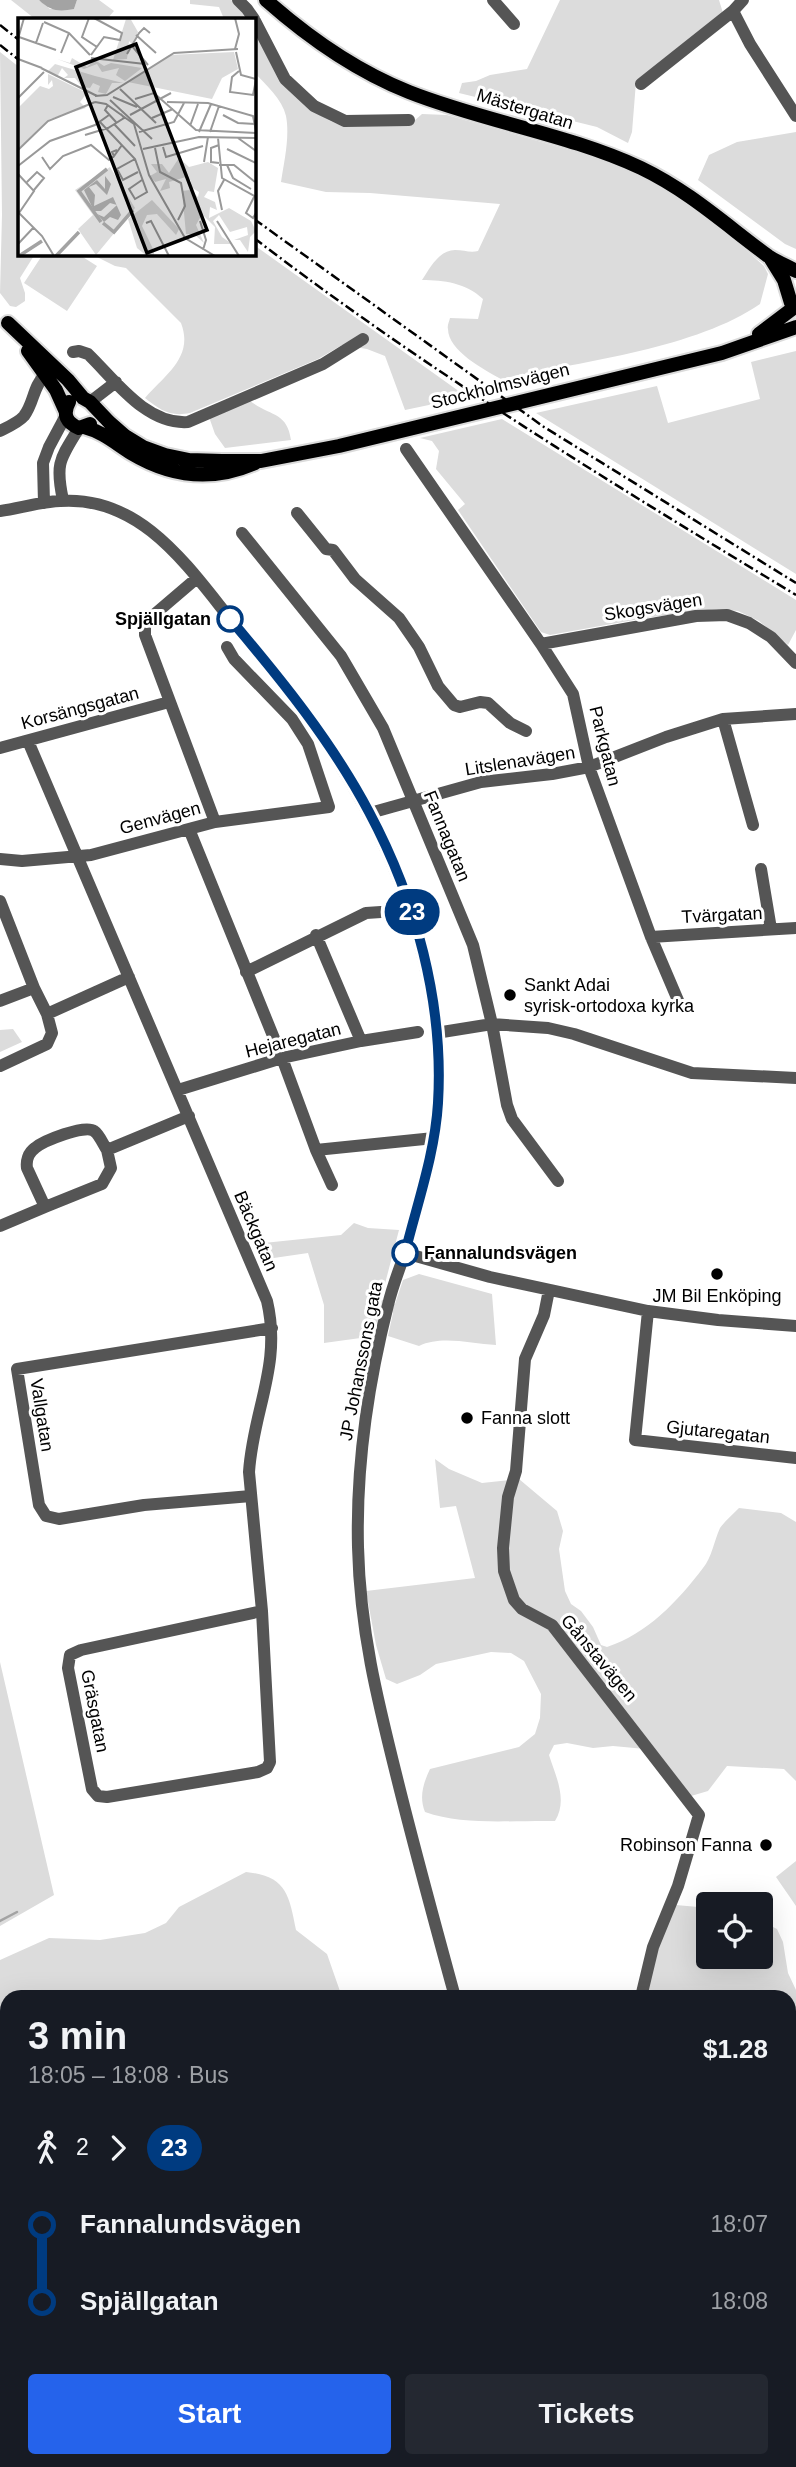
<!DOCTYPE html>
<html lang="en">
<head>
<meta charset="utf-8">
<style>
	body { margin:0; font-family:Helvetica,sans-serif; background:#242831; color:#f1f3f6; height:100vh; display:flex; flex-direction:column; font-size:26px; white-space:nowrap }
	* { box-sizing:border-box; margin:0 }
	p { font-size:23px; color:#9ea1a6 }
	.icon { flex:none; width:38px; height:38px; fill:none; stroke:currentColor; stroke-width:2; stroke-linecap:round; stroke-linejoin:round }
	.map { position:relative; flex:1; overflow:hidden }
	.side { position:absolute; left:0px; top:1990px; width:796px; height:478px; display:flex; flex-direction:column; background:#171b24; border-radius:21px 21px 0 0; box-shadow:0 7px 28px #0002 }
	.side>* { flex:none }
	.badge { padding:0 14px; border-radius:23px; font-size:24px; line-height:46px }
	.fabs { position:absolute; left:696px; top:1892px; display:grid; gap:14px }
	.fabs a { display:grid; place-items:center; width:77px; height:77px; border-radius:7px; background:#171b24; box-shadow:0 7px 28px #0002; font-size:35px }
	.map>.badge { position:absolute; translate:-50% -50%; box-shadow:0 0 0 4px #fff }
	.legs { display:flex; align-items:center; gap:10px; height:77px; padding:0 28px; font-size:23px }
	.legs p { margin-inline-start:auto }
	.head { display:flex; align-items:center; justify-content:space-between; height:119px; padding:0 28px }
	h1 { font-size:38px; font-weight:800; line-height:52px }
	.primary-button { display:flex; gap:14px; margin-top:auto; padding:14px 28px }
	.primary-button a { flex:1; height:80px; border-radius:7px; background:#2563eb; color:#fff; font-size:28px; font-weight:800; line-height:80px; text-align:center }
	.primary-button a+a { background:#242831; color:#f1f3f6 }
	ul { padding:0 28px; list-style:none }
	li { display:flex; align-items:center; gap:24px; height:77px; font-size:26px }
	li i { display:grid; place-items:center; width:10px; height:100%; margin:0 9px; background:currentColor }
	li i::after { content:''; width:18px; height:18px; margin:-9px; border:5px solid; border-radius:50%; background:#171b24 }
	li p { margin-inline-start:auto }
	li:first-child i { background:linear-gradient(#0000 50%,currentColor 0) }
	li:last-child i { background:linear-gradient(currentColor 50%,#0000 0) }
	.map>svg:first-child { display:block }
</style>
</head>
<body>
<div class="map">
<svg width="796" height="2467" viewBox="0 0 796 2467">
	<rect width="100%" height="100%" fill="#fff"/>
	<path fill="#dcdcdc" d="M11,0H39L50,9H74L77,0H99L114,11L107,19H35Z
		M190,0H231L238,5L248,19H224L219,7L190,4Z
		M560,0H719L723,13L636,82L632,132L628,143L597,127L459,93L462,83L476,81L490,75L527,69Z
		M254,30C273,57 307,117 339,124C357,128 394,122 414,121L422,114L447,115L601,159L637,174L709,217L764,266L768,274L760,304C695,349 579,362 501,379C485,370 448,351 448,329C447,326 449,322 450,318L478,319L483,299C466,283 444,280 422,280C430,268 439,250 455,250C464,250 470,253 478,251L500,204L370,193L326,192L281,182C284,162 290,137 286,116C282,99 266,85 254,72Z
		M0,52L19,67V254H35L20,278L25,293V301L16,307L10,306L0,293L2,215Z
		M796,132V249L785,244L698,180L709,155L737,142Z
		M254,245L467,397L405,410L385,356L367,349L342,345L318,359L190,413C170,417 160,410 145,398C166,374 194,357 181,323L126,268L115,266L91,254H254Z
		M43,254H78L97,266L67,311L24,283Z
		M796,351V574L536,413L657,386L668,423L760,399L751,362Z
		M249,400C270,417 287,411 291,440L225,448L215,434L209,417Z
		M502,419L796,600V630L788,645L759,621L738,611L716,609L645,618L550,635L541,632L458,510L465,504L436,469L439,451L432,441L420,438Z
		M13,1029L22,1042L0,1052V1030Z
		M354,1223L368,1228L399,1230L381,1299L385,1301L375,1336L324,1343V1305L308,1253L260,1260L254,1244L341,1235Z
		M419,1274L492,1294L496,1345C471,1344 442,1335 419,1346L388,1336L393,1313L390,1302L395,1304L403,1280Z
		M435,1459L449,1469L482,1483L519,1479L557,1511L563,1531L559,1549L565,1591L571,1604L581,1611L593,1627L601,1645L607,1647C647,1634 678,1601 703,1568C712,1557 714,1541 720,1528C725,1521 733,1514 739,1508L781,1513L796,1522V1781L784,1769L727,1766L708,1791L691,1796L656,1750L613,1746L593,1748L567,1743L554,1745L549,1755C556,1777 568,1800 555,1821C514,1820 464,1826 425,1812C419,1797 423,1784 430,1769L519,1747L535,1734L540,1718L541,1694L524,1661L511,1653L491,1652L436,1664L420,1675L397,1684L386,1679L376,1645L366,1591L475,1578L456,1506L440,1508Z
		M0,1662L54,1895L0,1926Z
		M796,1861V1906L776,1877Z
		M246,1872C286,1876 289,1894 296,1930L327,1954L342,1997H7V2460L87,2461V2467H0V1960L49,1938L100,1940L145,1933L166,1923L179,1907Z
		M676,1905L709,1908V1956H761V1921L777,1929L783,1942L788,1973L796,1990V2258L789,2261V1997H645L657,1949Z
		M553,2461H677L675,2467H624L620,2461L597,2467H557Z"/>
	<path fill="#a3a3a3" d="M39,0H77L74,9C59,12 50,11 39,0Z"/>
	<g fill="none" stroke-linecap="round" stroke-linejoin="round">
		<path stroke="#a3a3a3" stroke-width="2.5" d="M0,1921L17,1912"/>
		<defs>
			<path id="major" d="M266,0C309,38 356,71 409,92C485,122 568,134 641,168C689,191 726,225 768,256C777,262 787,266 796,271
				M771,259L784,280L791,303
				M8,323L68,380L83,398L90,402L109,422L125,436L143,447L165,455L189,460L222,461H261L339,446L722,353L796,327
				M759,334L792,309
				M28,351L56,390L65,410
				M69,402C62,415 67,423 79,428L90,424
				M84,427C103,432 115,443 131,453C171,477 212,482 255,463"/>
		</defs>
		<use href="#major" stroke="#dbdbdb" stroke-width="18"/>
		<path stroke="#555" stroke-width="12" d="M238,0L247,9L254,19
			M493,0L514,24
			M733,11L750,44L796,116
			M254,19L285,79L314,106L345,121L409,120
			M641,84L733,11L743,0
			M73,352L79,351L88,354C115,380 146,425 188,422L323,364L363,339
			M90,402L116,382
			M0,431C8,427 19,422 24,416C34,403 33,386 45,375
			M406,449L541,644L573,694L589,767L651,937L680,1005
			M63,500C55,463 60,459 79,428
			M44,503L43,463L49,447L65,417
			M0,511C20,508 40,502 60,501C143,495 190,570 236,626C336,746 413,858 434,1016C439,1056 441,1098 434,1138C430,1157 424,1177 419,1197C414,1216 410,1237 404,1256C398,1272 392,1288 388,1305C368,1384 356,1465 358,1547C360,1630 377,1698 397,1778C415,1851 435,1924 455,1997
			M297,513L326,549L333,550L355,579L399,618L419,647L438,686L454,705L460,707L480,702L488,703L510,723L526,731
			M242,533L341,656L383,728L473,945L492,1024L507,1105L512,1119L558,1181
			M197,578L149,619L145,626V635L215,822
			M541,644L696,616L727,615L749,623L771,637L796,663
			M723,719L753,825
			M28,741L267,1301C282,1365 253,1410 249,1472L262,1611L270,1762L267,1768L258,1772L107,1797L98,1796L92,1789L68,1668L70,1655L81,1650L262,1611
			M0,748L169,702
			M370,813L481,782L552,774L589,767L666,737L723,719L796,714
			M189,829L282,1058L316,1150L332,1185
			M0,859L22,861L91,855L215,822L329,807L308,744L292,719L234,659L227,647
			M761,869L771,929
			M0,901L34,988L47,1014
			M316,935L361,1041
			M651,937L796,928
			M246,972L366,913L381,912
			M0,1001L34,988
			M436,1033L492,1024L548,1028L574,1034L692,1073L796,1078
			M0,1066L47,1044L52,1033L47,1014L129,977
			M178,1090L282,1058L361,1041L418,1032
			M107,1150C103,1144 99,1134 94,1131C85,1124 43,1141 35,1148C28,1153 26,1161 27,1168L45,1207L102,1184L111,1168L107,1150L189,1116
			M316,1150L434,1138
			M0,1226L45,1207
			M405,1253L490,1277L648,1311L718,1320L796,1326
			M549,1290L544,1315L525,1359L516,1471L508,1497L503,1548L504,1571L514,1600L522,1609L552,1625L699,1815L678,1886L653,1947L641,1997
			M648,1311L635,1440L796,1458
			M251,1496L144,1505L59,1519L46,1516L39,1505L17,1369L272,1328
			M216,2460V2467
			M504,2460L505,2467
			M547,2460L550,2467
			M759,2467L760,2460"/>
		<use href="#major" stroke="#000" stroke-width="14"/>
		<path stroke="#000" stroke-width="2.5" stroke-dasharray="10 3.5 2 3.5" stroke-linecap="butt" d="M0,25L19,40
			M0,45L19,60
			M254,219L544,427L796,583
			M254,238C426,370 611,483 796,595"/>
	</g>
	<g fill="none" stroke-linecap="round" stroke-linejoin="round">
		<defs>
			<path id="line-1" d="M230,619C281,679 332,742 369,812C416,900 444,1003 438,1103C435,1154 417,1204 405,1253"/>
		</defs>
		<use href="#line-1" stroke="#fff" stroke-width="16"/>
		<use href="#line-1" stroke="#003b80" stroke-width="10"/>
	</g>
	<g fill="#fff" stroke="#003b80" stroke-width="3.5">
		<circle cx="230" cy="619" r="12"/>
		<circle cx="405" cy="1253" r="12"/>
	</g>
	<g fill="#000" stroke="#fff" stroke-width="2.5">
		<circle cx="510" cy="995" r="7"/>
		<circle cx="717" cy="1274" r="7"/>
		<circle cx="467" cy="1418" r="7"/>
		<circle cx="766" cy="1845" r="7"/>
	</g>
	<g text-anchor="middle" dominant-baseline="central" stroke-width="6" stroke-linejoin="round" paint-order="stroke">
		<g font-size="18" fill="#000" stroke="#fff">
			<text transform="translate(525 109) rotate(17)">Mästergatan</text>
			<text transform="translate(500 386) rotate(-14)">Stockholmsvägen</text>
			<text transform="translate(653 607) rotate(-9)">Skogsvägen</text>
			<text transform="translate(80 708) rotate(-15)">Korsängsgatan</text>
			<text transform="translate(605 746) rotate(76)">Parkgatan</text>
			<text transform="translate(520 761) rotate(-9)">Litslenavägen</text>
			<text transform="translate(160 818) rotate(-15)">Genvägen</text>
			<text transform="translate(447 836) rotate(68)">Fannagatan</text>
			<text transform="translate(722 915) rotate(-3)">Tvärgatan</text>
			<text transform="translate(293 1040) rotate(-14)">Hejaregatan</text>
			<text transform="translate(256 1231) rotate(67)">Bäckgatan</text>
			<text transform="translate(361 1361) rotate(-79)">JP Johanssons gata</text>
			<text transform="translate(42 1415) rotate(81)">Vallgatan</text>
			<text transform="translate(718 1432) rotate(6)">Gjutaregatan</text>
			<text transform="translate(599 1658) rotate(50)">Gånstavägen</text>
			<text transform="translate(95 1711) rotate(79)">Gräsgatan</text>
		</g>
		<g font-size="18" font-weight="bold" fill="#000" stroke="#fff" text-anchor="end">
			<text x="211" y="619">Spjällgatan</text>
			<text x="424" y="1253" text-anchor="start">Fannalundsvägen</text>
		</g>
		<g font-size="18" fill="#000" stroke="#fff" text-anchor="start">
			<text x="524" y="985">Sankt Adai<tspan x="524" dy="21">syrisk-ortodoxa kyrka</tspan></text>
			<text x="717" y="1296" text-anchor="middle">JM Bil Enköping</text>
			<text x="481" y="1418">Fanna slott</text>
			<text x="752" y="1845" text-anchor="end">Robinson Fanna</text>
		</g>
	</g>
	<g transform="translate(18 18)">
		<rect width="238" height="238" fill="#fff"/>
		<path d="M112,0L120,14L114,26L111,23L109,41L95,42L108,1ZM216,34L220,51L204,60L194,81L110,64L151,37ZM54,40L69,49L77,42L86,48L93,45L124,50L107,63L98,57L101,50L84,54L79,46L66,51L39,41L52,45ZM37,46L77,58L105,65H94L88,76L80,74L82,68L75,65L72,70L64,69L57,60H46L50,57L44,50L39,59L30,53ZM30,56L69,75L62,84L68,90L32,101L0,131V90L22,68L31,71L35,68L34,62L30,67ZM161,140L171,149L190,144L200,150L196,174L190,173L186,179L197,184L199,192L192,189L191,200L211,190L233,203L238,213L232,219L230,234L222,222H216L230,217L229,209L212,214L201,197L195,203L204,219L214,226H196L197,209L184,196L178,207L186,225L176,216H168L164,173L172,172L180,179L181,174L171,168L173,163L168,159L151,164L152,170L142,173L148,161L137,164L132,158L139,154L133,146H144L151,155ZM92,149L117,190L78,237L60,211L75,197L57,172ZM134,182L161,211L158,217L139,196L129,197L124,208L136,233V238H129L119,230L110,201Z" fill="#dcdcdc"/>
		<path d="M87,158L93,166L89,177L78,166L71,169L77,177L76,188L95,179L103,197L100,202L92,199L86,204L79,196L86,199L99,187L92,185L83,193H76L66,172L79,162L87,171Z" fill="#a3a3a3"/>
		<path fill="none" stroke="#a3a3a3" stroke-width="3.5" d="M83,204L61,173L89,151M85,205L96,214L115,192M1,238L24,223M38,238L61,214"/>
		<path fill="none" stroke="#999" stroke-width="2" d="M71,0L64,19L79,29M26,4L51,15L72,37M118,17L138,35M1,19L38,32M0,21L6,0M18,25L25,5M114,28L130,47M217,31L221,16L217,0M218,34L223,57L238,61M43,35L51,15M109,36L121,15L126,10L132,15M73,37L86,19L102,22L104,15L76,0M73,40L127,46M0,41L24,50M23,50L79,78M221,53L214,59L212,74L235,77L238,62M102,71L138,105M77,78L89,77L156,35L220,31M95,79L119,89M0,80L26,54M117,81L136,75L178,112L238,115M92,82L134,121M77,84L88,86L116,106L131,157L167,220L197,238M149,84L190,85L235,98L238,113M90,87L87,92L98,104M112,97L153,75M205,97L220,105L237,106M134,100L155,91M82,104L117,141L129,174L117,181L111,171L124,162M96,106L117,128M172,108L180,86M121,114L156,104L166,85M181,114L193,86M192,114L201,88M67,117L90,110L106,100L103,96M200,120L204,160L238,179M220,120L238,133M201,127L193,130V144L201,145M145,129L148,139L185,128M137,130L142,154L163,165L167,188L160,202M125,131L181,119L238,120M209,131L238,145M0,132L30,103L77,84M99,132L94,134L96,138L104,127M24,139L32,151L45,138L73,127L91,142L96,138M117,141L99,151L105,162L120,154M186,144L190,119M201,147H216L237,164M209,147L215,160L233,171M0,148L32,123L77,107L91,97M0,156L16,173L1,195M9,164L19,154L26,160L16,172M236,179L228,195L235,200L238,195M204,192L200,173L206,162M0,194L24,218L36,238M182,203L188,222L185,232M199,203L221,238M128,205L133,203L151,238M0,226L16,209"/>
		<path fill="#000" fill-opacity="0.15" stroke="#000" stroke-width="3.5" d="M118,26L189,212L129,235L58,49Z"/>
		<rect width="238" height="238" fill="none" stroke="#000" stroke-width="3.5"/>
	</g>
</svg>
<div class="fabs">
<a><svg class="icon" aria-label="locate" viewBox="0 0 24 24"><circle cx="12" cy="12" r="6"/><path d="M12 2v4M12 18v4M2 12h4M18 12h4"/></svg></a>
</div>
<b class="badge" style="left:412px;top:912px;background:#003b80;color:#fff">23</b>
<section class="side">
<div class="head"><div><h1>3 min</h1><p>18:05 – 18:08 · Bus</p></div><b>$1.28</b></div>
<div class="legs"><svg class="icon" aria-label="walk" viewBox="0 0 24 24"><circle cx="13" cy="4" r="2"/><path d="M13 8l-2 6 4 7M11 14l-3 7M7 12l3-4h3l4 4"/></svg>2<svg class="icon" aria-label="forward" viewBox="0 0 24 24"><path d="M9 5l7 7-7 7"/></svg><b class="badge" style="background:#003b80;color:#fff">23</b></div>
<ul>
<li><i style="color:#003b80"></i><b>Fannalundsvägen</b><p>18:07</p></li>
<li><i style="color:#003b80"></i><b>Spjällgatan</b><p>18:08</p></li>
</ul>
<div class="primary-button"><a>Start</a><a>Tickets</a></div>
</section>
</div>
</body>
</html>
